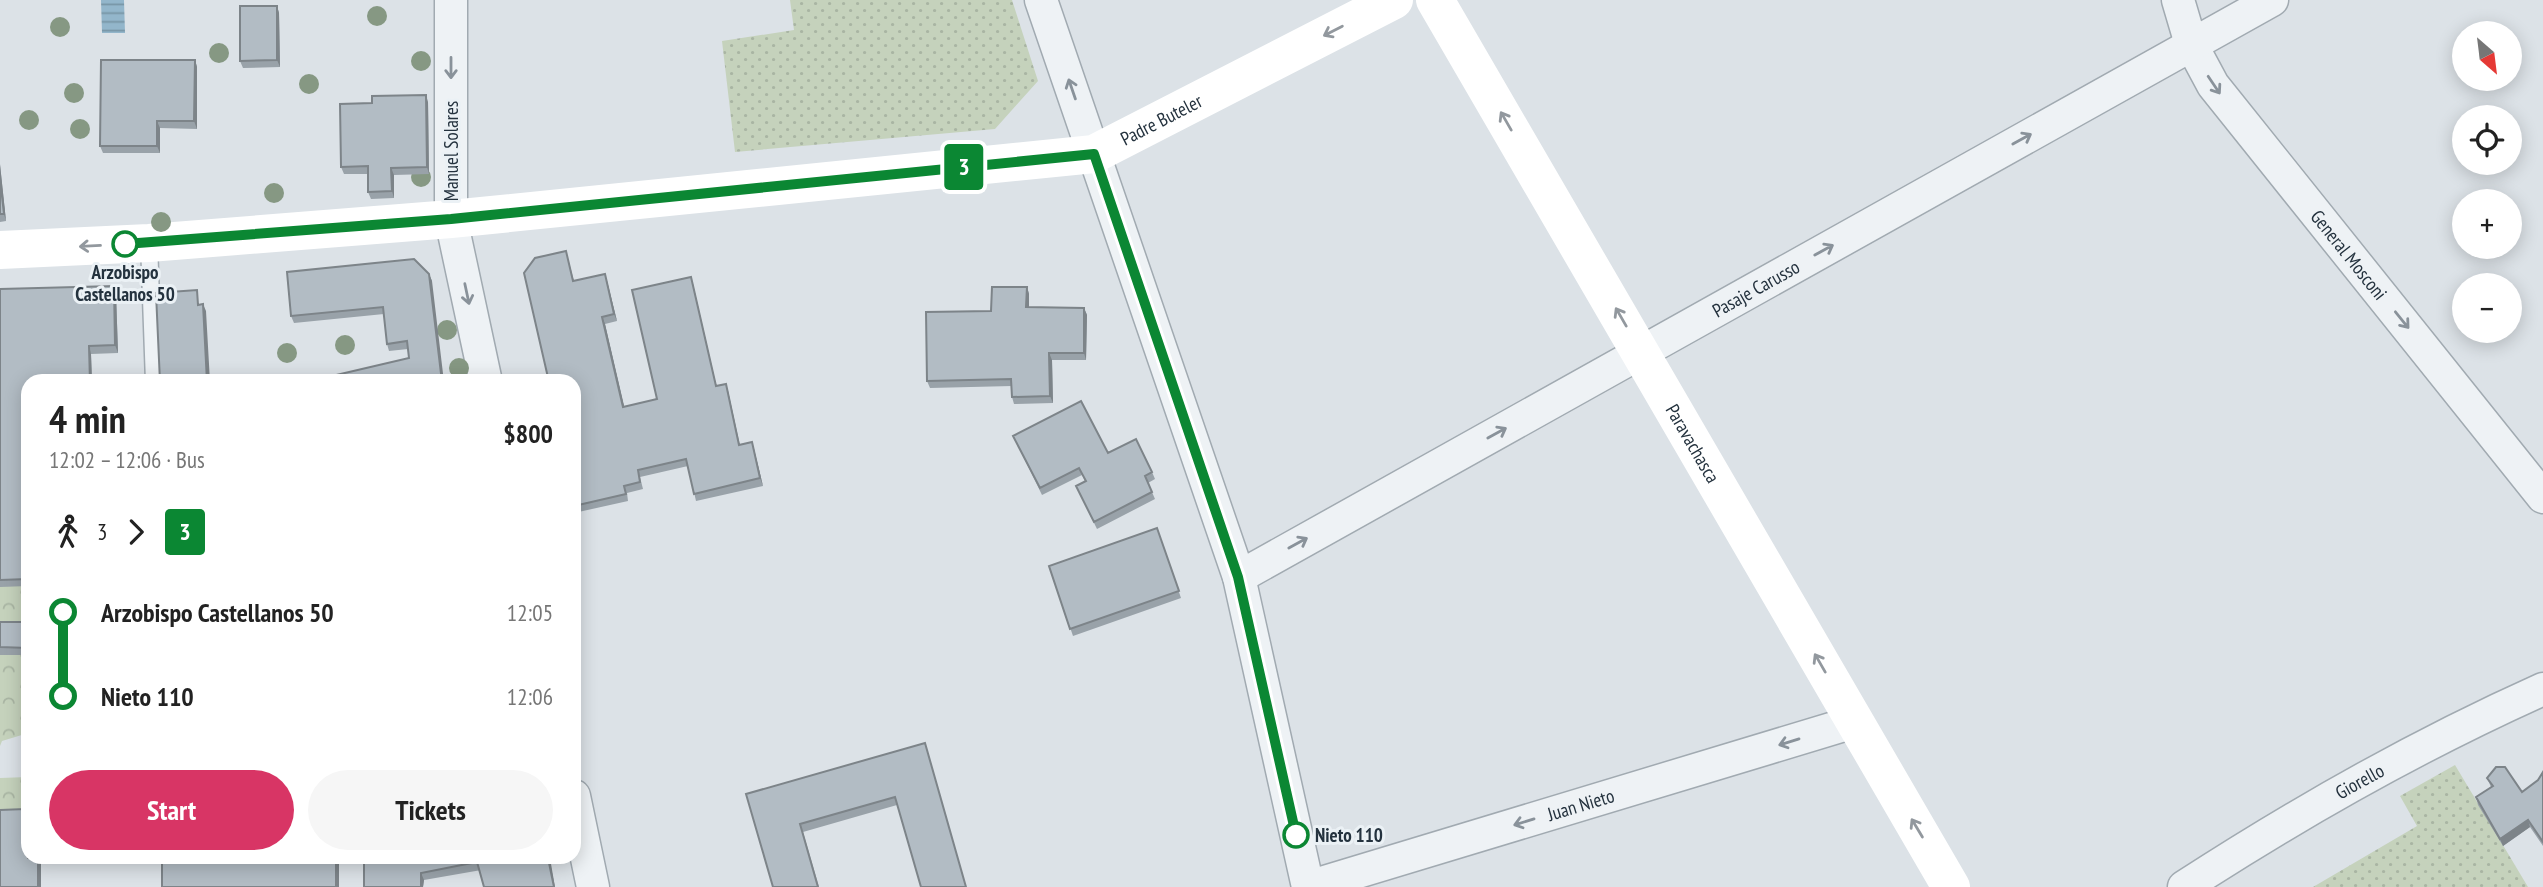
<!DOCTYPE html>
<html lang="en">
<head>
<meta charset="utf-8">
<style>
	body { margin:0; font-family:"PT Sans Narrow",sans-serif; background:#f6f6f6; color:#222; height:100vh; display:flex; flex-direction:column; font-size:26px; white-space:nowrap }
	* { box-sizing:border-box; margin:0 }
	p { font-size:23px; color:#767676 }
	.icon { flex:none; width:38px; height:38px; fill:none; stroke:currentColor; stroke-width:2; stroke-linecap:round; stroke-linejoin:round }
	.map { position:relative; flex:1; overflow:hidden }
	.side { position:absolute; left:21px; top:374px; width:560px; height:490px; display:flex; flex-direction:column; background:#fff; border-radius:21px; box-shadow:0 4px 18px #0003 }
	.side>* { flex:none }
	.badge { padding:0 14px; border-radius:5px; font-size:24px; line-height:46px }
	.needle { width:46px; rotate:152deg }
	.controls { position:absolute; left:2452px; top:21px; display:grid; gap:14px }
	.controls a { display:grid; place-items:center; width:70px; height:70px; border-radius:50%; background:#fff; box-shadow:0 4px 18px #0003; font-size:35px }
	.map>.badge { position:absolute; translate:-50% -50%; box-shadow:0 0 0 4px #fff }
	.legs { display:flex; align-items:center; gap:10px; height:77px; padding:0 28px; font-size:23px }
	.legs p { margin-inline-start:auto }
	.overview { display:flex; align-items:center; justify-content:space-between; height:119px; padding:0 28px }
	h1 { font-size:38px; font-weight:700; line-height:52px }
	.action { display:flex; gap:14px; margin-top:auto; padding:14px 28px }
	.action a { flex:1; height:80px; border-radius:42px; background:#d83565; color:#fff; font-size:28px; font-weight:700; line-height:80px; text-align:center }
	.action a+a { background:#f6f6f6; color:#222 }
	ul { padding:0 28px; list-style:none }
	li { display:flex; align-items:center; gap:24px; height:84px; font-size:26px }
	li i { display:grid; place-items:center; width:10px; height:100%; margin:0 9px; background:currentColor }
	li i::after { content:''; width:18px; height:18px; margin:-9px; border:5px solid; border-radius:50%; background:#fff }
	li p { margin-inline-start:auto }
	li:first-child i { background:linear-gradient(#0000 50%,currentColor 0) }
	li:last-child i { background:linear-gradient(currentColor 50%,#0000 0) }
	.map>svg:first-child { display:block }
</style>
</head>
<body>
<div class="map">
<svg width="2543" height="887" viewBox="0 0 2543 887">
	<defs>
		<pattern id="grass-dots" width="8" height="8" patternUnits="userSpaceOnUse" patternTransform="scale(1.75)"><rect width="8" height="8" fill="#c5d2bc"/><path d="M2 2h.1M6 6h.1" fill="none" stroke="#a9b5a3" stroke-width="1.8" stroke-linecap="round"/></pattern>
		<pattern id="forest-crowns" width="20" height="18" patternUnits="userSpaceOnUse" patternTransform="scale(1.75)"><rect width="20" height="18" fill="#c5d2bc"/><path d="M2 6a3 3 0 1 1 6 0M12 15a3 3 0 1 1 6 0" fill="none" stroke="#a9b5a3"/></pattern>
		<pattern id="water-rules" width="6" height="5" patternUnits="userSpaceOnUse" patternTransform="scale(1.75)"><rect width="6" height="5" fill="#93b6cb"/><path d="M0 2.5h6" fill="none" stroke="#7895a6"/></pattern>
	</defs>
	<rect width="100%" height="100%" fill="#dce2e7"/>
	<path fill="url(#grass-dots)" d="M790,0H1012L1038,81L995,129L735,152L722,41L794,30Z
		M2455,765L2528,887H2313L2417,826L2400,796Z"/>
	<path fill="url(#forest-crowns)" d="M0,506L28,552V739L25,734L2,741L0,746Z
		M28,777V839L0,835V778Z"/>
	<path fill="url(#water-rules)" d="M101,0H124L125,33H102Z"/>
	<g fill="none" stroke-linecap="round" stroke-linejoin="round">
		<defs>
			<path id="lane" d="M149,243L154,382"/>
			<g id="street">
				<path d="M451,0V219L486,382"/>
				<path d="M1041,0L1239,577L1308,887"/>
				<path id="s1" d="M2178,0L2191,44L2213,85L2543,497"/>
				<path id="s2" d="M1239,577L2272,0"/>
				<path d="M574,796L593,887"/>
				<path id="s3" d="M1308,887L1854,722"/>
				<path id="s4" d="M2184,887C2298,813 2418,745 2543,689"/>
			</g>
		</defs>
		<use href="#lane" stroke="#a1aab1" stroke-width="19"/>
		<use href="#street" stroke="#a1aab1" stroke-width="35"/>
		<use href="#lane" stroke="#eef2f5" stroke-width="16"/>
		<use href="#street" stroke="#eef2f5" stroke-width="32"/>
		<g stroke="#fff" stroke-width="38">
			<path id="s5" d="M1435,0L1951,887"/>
			<path id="s6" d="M0,250L149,243L451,219L1094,154L1394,0"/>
		</g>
	</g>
	<g fill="#869883">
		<circle cx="377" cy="16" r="10"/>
		<circle cx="60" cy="27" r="10"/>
		<circle cx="219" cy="53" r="10"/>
		<circle cx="421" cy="61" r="10"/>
		<circle cx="309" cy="84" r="10"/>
		<circle cx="74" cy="93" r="10"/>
		<circle cx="29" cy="120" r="10"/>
		<circle cx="80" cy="129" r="10"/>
		<circle cx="421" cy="177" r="10"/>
		<circle cx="274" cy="193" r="10"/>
		<circle cx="161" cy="222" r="10"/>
		<circle cx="447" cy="330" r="10"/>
		<circle cx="345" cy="345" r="10"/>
		<circle cx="287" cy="353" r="10"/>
		<circle cx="459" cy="368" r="10"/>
	</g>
	<path fill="#99a2a9" d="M277,6L279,13L280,67L243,68L240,61Z
		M195,60L197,67V129L160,128V153H103L100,146Z
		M428,102L429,174L394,175V198L371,199L368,192V174H344L341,167Z
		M0,164V165L6,221L0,222Z
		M566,251L574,281H607L617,321L605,324L624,407L657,399L691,277L693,284L716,386L726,384L728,391L740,445L754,449L763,486L696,501L688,466L640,477L643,489L627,493L628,501L574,513V382Z
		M429,274L432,281L408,349L389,351L387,344L384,314L294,323L291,316Z
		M114,286L116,293L118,353L91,354L92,382H28V586L0,587V289Z
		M1027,287L1029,294V307L1084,308L1087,315L1086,360H1052L1053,403L1014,404L1012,397V386L930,388L927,381L991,311Z
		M1013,436L1108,453L1152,472L1155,479L1148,483L1155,499L1097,529L1076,486L1085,481L1082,475L1042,495Z
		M1157,528L1181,598L1073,636L1049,566Z
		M0,622H28V655H0Z
		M928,750L897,805L803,832L819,887H773L746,794Z
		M2543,772V846L2530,827L2503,846L2478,805L2476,797L2491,787L2487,778L2522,792L2538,780Z
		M364,858H550L424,880L423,887H364Z"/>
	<path fill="#7d8489" d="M277,6L279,13L280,67L277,60Z
		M195,60L197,67V129L194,121Z
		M426,95L428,102L429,174L427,167Z
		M157,121L160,128V153L157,146Z
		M0,164L6,221L4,214L0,179Z
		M391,168L394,175V198L392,191Z
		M429,274L432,281L444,382H442Z
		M605,274L607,281L617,321L614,314Z
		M691,277L693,284L718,393L716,386Z
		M114,286L116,293L118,353L115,345Z
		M1027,287L1029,294V315L1026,307Z
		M203,304L206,311L210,382H207Z
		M1084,308L1087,315L1086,360L1084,353Z
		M602,317L605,324L626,414L623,407Z
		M89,346L91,354L92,382H90Z
		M1049,353L1052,360L1053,403L1050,396Z
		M726,384L728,391L741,452L739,445Z
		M752,442L754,449L763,486L760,478Z
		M2528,820L2530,827L2503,846L2500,839Z
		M38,858H41V887H38Z
		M336,858H339V887H336Z
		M548,858H550L555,887H554Z
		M421,873L424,880L423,887H421Z"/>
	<path fill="#b2bcc4" stroke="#7d8489" stroke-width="2" d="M240,6H277V60L240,61Z
		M101,60H195L194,121H157V146H100Z
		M426,95L427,167L391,168L392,191L368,192V166L341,167L340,104L372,103V96Z
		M0,179L4,214H0Z
		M566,251L573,281L605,274L614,314L602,317L623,407L657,399L632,290L691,277L716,386L726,384L739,445L752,442L760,478L694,494L686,459L638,470L640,482L624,486L626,494L574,506V382H549L524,273L535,258Z
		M414,259L429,274L442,382H334L332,376L409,358L407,341L387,344L383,307L291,316L287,272Z
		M114,286L115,345L89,346L90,382H28V579L0,580V289Z
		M992,287H1027L1026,307L1084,308V353H1049L1050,396L1012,397L1011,379L927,381L926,312L991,311Z
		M197,290L198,305L203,304L207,382H160L156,293Z
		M222,375L260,376V382H222Z
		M1081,401L1108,453L1136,439L1152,472L1145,476L1152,492L1094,522L1076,486L1086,481L1079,468L1040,488L1013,436Z
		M1157,528L1179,591L1070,629L1049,566Z
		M0,622H28V648L0,647Z
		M925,743L966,887H921L895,797L800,824L818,887H773L746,794Z
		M2496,767H2505L2522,792L2538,780L2543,772V842L2528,820L2500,839L2476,797L2493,786L2487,778Z
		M25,809V819H28V858H38V887H0V810Z
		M162,858H336V887H162Z
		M364,858H548L554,887H484L477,862L421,873V887H364Z"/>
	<defs><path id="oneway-shaft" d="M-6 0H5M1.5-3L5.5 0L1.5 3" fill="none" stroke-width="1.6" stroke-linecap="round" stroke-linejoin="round" transform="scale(1.75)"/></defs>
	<g stroke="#92989e">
		<use href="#oneway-shaft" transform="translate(1333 31) rotate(153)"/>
		<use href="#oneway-shaft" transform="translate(1506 121) rotate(-120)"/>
		<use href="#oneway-shaft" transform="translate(90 246) rotate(177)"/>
		<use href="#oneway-shaft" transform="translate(1621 317) rotate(-120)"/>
		<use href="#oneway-shaft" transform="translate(1820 663) rotate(-120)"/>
		<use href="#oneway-shaft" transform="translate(1917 828) rotate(-121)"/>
	</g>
	<g stroke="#89929a">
		<use href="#oneway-shaft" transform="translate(451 68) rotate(90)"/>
		<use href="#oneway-shaft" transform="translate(2214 85) rotate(56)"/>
		<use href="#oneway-shaft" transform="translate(1072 89) rotate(-109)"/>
		<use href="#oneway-shaft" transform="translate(2022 139) rotate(-29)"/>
		<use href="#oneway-shaft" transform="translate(1824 250) rotate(-29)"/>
		<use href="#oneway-shaft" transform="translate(467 294) rotate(78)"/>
		<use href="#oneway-shaft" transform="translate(2402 320) rotate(51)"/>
		<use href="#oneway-shaft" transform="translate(1497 433) rotate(-29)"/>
		<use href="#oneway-shaft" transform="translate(1298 543) rotate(-29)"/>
		<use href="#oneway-shaft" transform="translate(1789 742) rotate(163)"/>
		<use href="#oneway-shaft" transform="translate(1524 822) rotate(163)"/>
	</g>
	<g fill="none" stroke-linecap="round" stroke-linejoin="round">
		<defs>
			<path id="line-1" d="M125,244L451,219L1094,154L1238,577L1296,835"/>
		</defs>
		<use href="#line-1" stroke="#fff" stroke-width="16"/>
		<use href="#line-1" stroke="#0b8733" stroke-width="10"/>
	</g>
	<g fill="#fff" stroke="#0b8733" stroke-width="3.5">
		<circle cx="125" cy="244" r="12"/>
		<circle cx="1296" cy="835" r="12"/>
	</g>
	<g text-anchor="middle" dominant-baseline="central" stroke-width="6" stroke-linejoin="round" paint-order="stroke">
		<g font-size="19" fill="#24323e" stroke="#ebf1f5">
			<text stroke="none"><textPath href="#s6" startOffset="1174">Padre Buteler</textPath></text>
			<text transform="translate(451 151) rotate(-90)">Manuel Solares</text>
			<text stroke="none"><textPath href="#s1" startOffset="310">General Mosconi</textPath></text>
			<text stroke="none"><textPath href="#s2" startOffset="592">Pasaje Carusso</textPath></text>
			<text stroke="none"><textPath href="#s5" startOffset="513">Paravachasca</textPath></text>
			<text stroke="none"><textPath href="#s4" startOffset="205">Giorello</textPath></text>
			<text stroke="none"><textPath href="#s3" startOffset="285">Juan Nieto</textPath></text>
		</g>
		<g font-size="19" font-weight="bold" fill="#24323e" stroke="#ebf1f5">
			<text x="125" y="272">Arzobispo<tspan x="125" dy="22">Castellanos 50</tspan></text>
			<text x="1315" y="835" text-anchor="start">Nieto 110</text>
		</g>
	</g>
</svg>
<div class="controls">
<a><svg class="needle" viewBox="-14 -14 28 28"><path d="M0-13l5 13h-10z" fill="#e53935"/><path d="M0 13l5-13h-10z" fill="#767676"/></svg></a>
<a><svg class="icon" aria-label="locate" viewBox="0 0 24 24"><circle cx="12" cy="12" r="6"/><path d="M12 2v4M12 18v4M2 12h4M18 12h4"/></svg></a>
<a>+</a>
<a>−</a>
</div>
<b class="badge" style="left:964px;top:167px;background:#0b8733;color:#fff">3</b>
<section class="side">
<div class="overview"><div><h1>4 min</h1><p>12:02 – 12:06 · Bus</p></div><b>$800</b></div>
<div class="legs"><svg class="icon" aria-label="walk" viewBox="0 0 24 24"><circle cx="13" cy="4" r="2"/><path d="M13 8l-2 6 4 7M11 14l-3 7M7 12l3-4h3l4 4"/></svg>3<svg class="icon" aria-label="forward" viewBox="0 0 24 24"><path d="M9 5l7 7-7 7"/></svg><b class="badge" style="background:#0b8733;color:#fff">3</b></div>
<ul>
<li><i style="color:#0b8733"></i><b>Arzobispo Castellanos 50</b><p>12:05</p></li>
<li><i style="color:#0b8733"></i><b>Nieto 110</b><p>12:06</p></li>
</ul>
<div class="action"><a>Start</a><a>Tickets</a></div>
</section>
</div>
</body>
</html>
